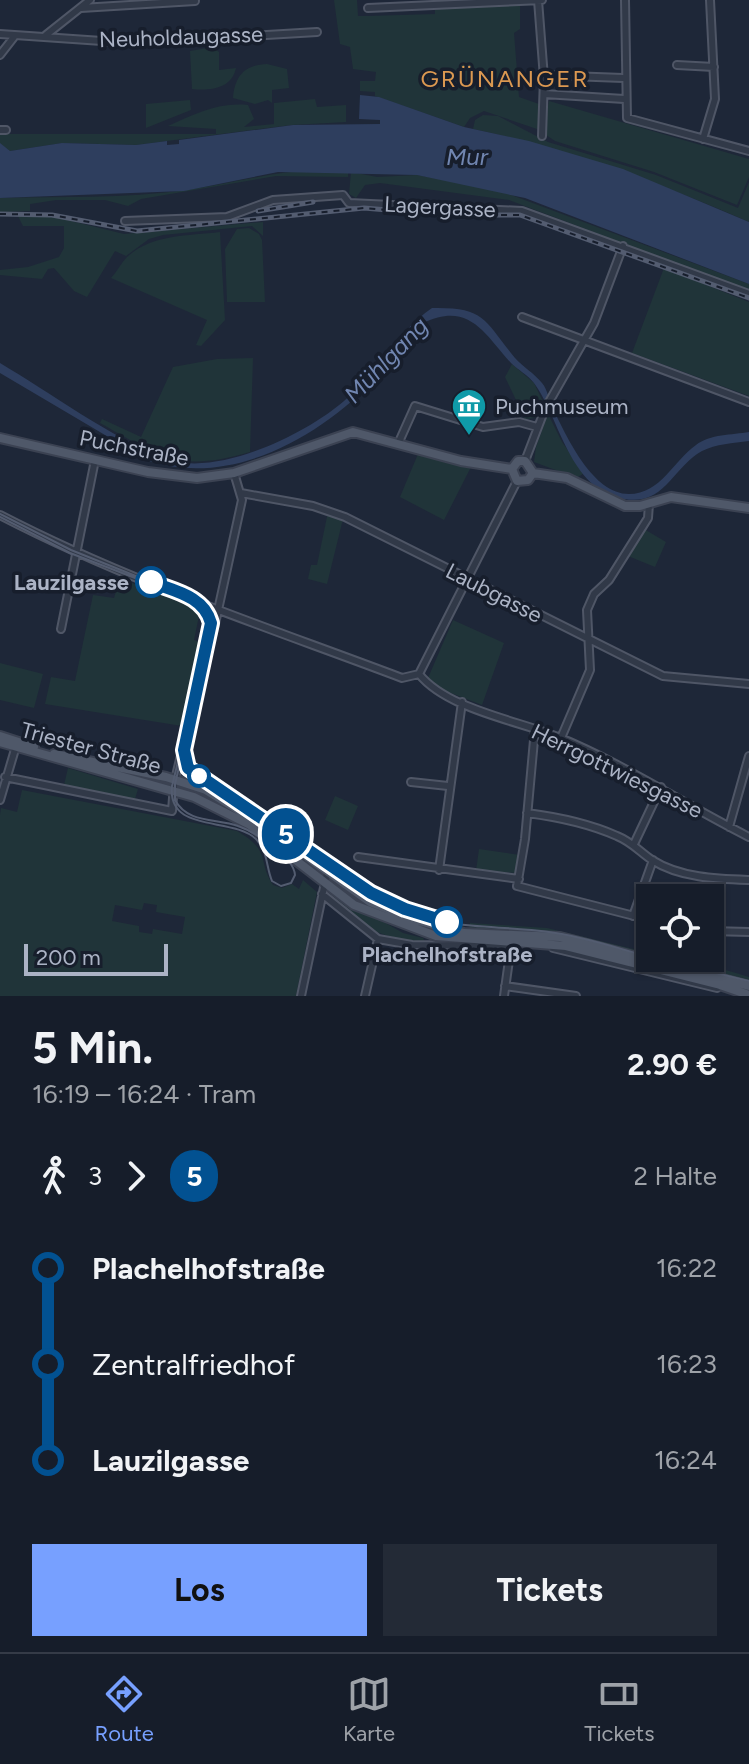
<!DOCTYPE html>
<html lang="de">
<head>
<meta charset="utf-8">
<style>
	body { margin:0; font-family:Figtree,sans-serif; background:#232a36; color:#f1f3f6; height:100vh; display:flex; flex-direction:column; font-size:30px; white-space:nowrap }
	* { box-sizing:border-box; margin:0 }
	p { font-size:26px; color:#9ea2a8 }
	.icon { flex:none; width:44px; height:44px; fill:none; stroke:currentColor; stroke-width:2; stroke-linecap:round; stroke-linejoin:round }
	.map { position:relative; height:996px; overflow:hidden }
	.panel { display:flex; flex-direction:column; background:#161d2a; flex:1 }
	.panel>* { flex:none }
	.badge { padding:0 16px; border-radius:26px; font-size:28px; line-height:52px }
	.tools { position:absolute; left:636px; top:884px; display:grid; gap:16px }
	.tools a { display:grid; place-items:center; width:88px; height:88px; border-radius:0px; background:#161d2a; box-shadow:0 2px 6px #0004,0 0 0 2px #353b47; font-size:40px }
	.scale { position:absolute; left:24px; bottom:20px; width:144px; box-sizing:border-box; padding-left:8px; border:4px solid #abb3c5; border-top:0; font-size:22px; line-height:28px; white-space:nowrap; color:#abb3c5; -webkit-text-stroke:6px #171e2c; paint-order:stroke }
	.map>.badge { position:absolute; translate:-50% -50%; box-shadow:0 0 0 4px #fff }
	.legs { display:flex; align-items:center; gap:12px; height:88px; padding:0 32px; font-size:26px }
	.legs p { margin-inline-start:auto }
	.headline { display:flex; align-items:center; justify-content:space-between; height:136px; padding:0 32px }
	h1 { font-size:44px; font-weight:700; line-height:60px }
	.action { display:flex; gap:16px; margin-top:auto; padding:16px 32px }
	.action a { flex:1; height:92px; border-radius:0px; background:#77a0ff; color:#111; font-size:32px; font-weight:700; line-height:92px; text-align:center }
	.action a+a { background:#232a36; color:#f1f3f6 }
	ul { padding:0 32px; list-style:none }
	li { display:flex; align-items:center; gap:28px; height:96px; font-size:30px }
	li i { display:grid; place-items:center; width:12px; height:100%; margin:0 10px; background:currentColor }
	li i::after { content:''; width:20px; height:20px; margin:-10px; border:6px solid; border-radius:50%; background:#161d2a }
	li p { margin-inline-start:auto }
	li:first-child i { background:linear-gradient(#0000 50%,currentColor 0) }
	li:last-child i { background:linear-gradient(currentColor 50%,#0000 0) }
	.menu { display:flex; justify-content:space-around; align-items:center; height:112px; border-top:2px solid #353b47; background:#161d2a; font-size:22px; color:#9ea2a8 }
	.menu a { display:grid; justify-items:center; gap:4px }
	.menu .selected { color:#77a0ff }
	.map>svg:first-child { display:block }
</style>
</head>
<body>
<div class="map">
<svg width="749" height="996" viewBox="0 0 749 996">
	<rect width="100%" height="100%" fill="#1e2738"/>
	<path fill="#203439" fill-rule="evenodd" d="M334,0H357L358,16H367L435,14V4L520,1V29L514,33L519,97L542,105L540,130L484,111L470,118L464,127L375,96V92L360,91V81H375L376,72L353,69L350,47L340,44Z
		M213,47L219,52V70L236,68C232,89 209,91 192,89L190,51Z
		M267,64L287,69L289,88L272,90V103L268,100L255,104L233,98C235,75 245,65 267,64Z
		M315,99L317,107L346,105V122L292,125L136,145L62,143L10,151L0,144V134H216V129L168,126C195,114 218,102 248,105L254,119L244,127L274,124V103Z
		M190,100L191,110L146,128V104Z
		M549,101L749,159V177L737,205L654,172L555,141L543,133Z
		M483,115L498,116L548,142L656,175L738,208L749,182V222C660,183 568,149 473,129L475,120Z
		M314,170L348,173V177L276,176L141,199L128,206L105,200H56L30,204V211L0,212V198C61,196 125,199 186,190C229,184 270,172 314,170Z
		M351,172L377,177L417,175L498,190L749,284V291L509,200L380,183L365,185L356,198L349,194Z
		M47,215L124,234L263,222V236L252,226L163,235L149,239L126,256L115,251L87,297L74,291L54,268L48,269L42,279L0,275V270L28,267L59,257L64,248V226H23L18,216Z
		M249,228L259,234L262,240L265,302H227L225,249L237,229Z
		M220,232L225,320L201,346L196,345L207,320L111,278C117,272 121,263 127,257C152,234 188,236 220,232Z
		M664,268L749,302V396L632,353Z
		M253,358L250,452C178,473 161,457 100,423L102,419L141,437L173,367L217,359Z
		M512,364L534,383L544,404L535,418L525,419L505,377Z
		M548,414L562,442L584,473L577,478L534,462L536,447Z
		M418,454L471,467L444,520L400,497Z
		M328,512L343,519L327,584L308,579L311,565H317Z
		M644,529L666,542L655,567L628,556Z
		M120,578L196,609L199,616L194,640L205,644L182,726L45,704L51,677L75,681L93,595L114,598Z
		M453,620L504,643L482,705L438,688L428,678Z
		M0,663L43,674L34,708L0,700Z
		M68,768L138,789L135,799L78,791L64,785Z
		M22,790L237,831C272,851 257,861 273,885L282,888L292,884L299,889L303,880L317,892L296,996H0V815L1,808L17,812ZM144,903L157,905L156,912L185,917L182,934L153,929L152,934L139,932V926L112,921L115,905L142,910Z
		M222,793L367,889L436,918L434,923L367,896L220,796Z
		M335,796L358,806L348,830L325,820Z
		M479,849L520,855L518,873L476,871Z
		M333,893L403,933L423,938L425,942C386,939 353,928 330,895Z
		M470,923L547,928L650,953V958C683,958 717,967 749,977V982L539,932L469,929Z"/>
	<path fill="#2e3e5e" d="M360,95L379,97L464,127L529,141L623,169L749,222V284L525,198L417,175L278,172L184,191L0,198V143L10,151L62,143L136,145L167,141V145L179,144V140L293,125L380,124V120L359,119Z
		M432,308C486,307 484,320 515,358C523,367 534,373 542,383C548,390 549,402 554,411C568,439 593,494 629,494C661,494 673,461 696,445C710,434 732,435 749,432V441C733,443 716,444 702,451C672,468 665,506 624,499C569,490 560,418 534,383C528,375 518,370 511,363C484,333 469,301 423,323C406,339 395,358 379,375C323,435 234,488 149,461L0,373V363C49,392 112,438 164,458C215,479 306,434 344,401C377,372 396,333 432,308Z"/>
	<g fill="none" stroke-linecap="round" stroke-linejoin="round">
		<defs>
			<path id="minor" d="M538,0L544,78L542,136
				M625,0L627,118L749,151
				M81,8L195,1
				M368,8L542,0
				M0,34L131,43L317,32
				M46,35L90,0
				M0,55L14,37
				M677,65L714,67
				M543,75L623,78
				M544,94L624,99
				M0,130H6
				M703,139L715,99L710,0
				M125,221L227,217L273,200L343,195L349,203L522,211L749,294
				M522,317L749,402
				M398,444L415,406L483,427L519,422L537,427
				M525,461L545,409L594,323L623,246
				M241,493L313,506L345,517L663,676L749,684
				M0,515C129,582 267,627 402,678L419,674
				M61,629L95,460
				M213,633L242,500L234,473
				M419,674C447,709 516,720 558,737C624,764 685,805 749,837
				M419,674L517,481
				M535,729L525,839L517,886L650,920
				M561,738L590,670L587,610L594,594L609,580L648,518L649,504
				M5,777L172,811L174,784L210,635L209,618L198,603
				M411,782L448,786
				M0,800L16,746
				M527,813C558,817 588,823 617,836C632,842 640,852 652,860C680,878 718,879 749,880
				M729,827L749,756
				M634,844L661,787
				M358,857L519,879
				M439,870L462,702
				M322,894L378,939L412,945L510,946
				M633,916L653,860
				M710,931L749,932
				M553,948L717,988
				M505,986L576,996
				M301,996L327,873
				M365,996L378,939
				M504,996L511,946"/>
			<path id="major" d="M0,438L148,472L197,478L234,473L353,432L461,461L512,469
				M512,469L517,481L528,480L533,473L567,478L625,506H640L671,497L749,508
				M512,469L518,461H525L533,473
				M0,736L34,747
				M0,742L194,797L250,825L354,905L436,936L566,946L717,984L749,995
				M54,754L166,777L206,790L264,826L370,902L415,920L464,933L560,937L749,986"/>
		</defs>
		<use href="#minor" stroke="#4f5666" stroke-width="10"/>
		<use href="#major" stroke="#3b4252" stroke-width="12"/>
		<use href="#minor" stroke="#313948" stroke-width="6"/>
		<use href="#major" stroke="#4f5869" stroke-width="8"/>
		<path stroke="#535c70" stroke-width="2" d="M0,514L71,550L193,599L208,612L211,634L175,784V800C188,824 217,818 238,826C255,832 294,857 295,875L291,883L281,886L272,881C266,867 268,851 256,839C232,816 167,834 172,786L209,635C210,618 205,608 190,599L70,553L0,517
			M181,755C185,780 234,803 254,816C305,847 348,890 404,912C452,930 499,925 549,932C583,936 616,948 650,957
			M654,958L749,981"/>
		<defs>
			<path id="rail" d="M258,211L313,202
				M0,214L52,215L137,231L364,208L446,215H520L749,298"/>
		</defs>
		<use href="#rail" stroke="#535c70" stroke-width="5"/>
		<use href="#rail" stroke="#171e2c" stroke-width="2" stroke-dasharray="6" stroke-linecap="butt"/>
	</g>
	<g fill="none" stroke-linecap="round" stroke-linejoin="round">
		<defs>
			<path id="line-1" d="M151,582C174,591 204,596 211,623L184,750L188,768L371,893L405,909L447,922"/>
		</defs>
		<use href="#line-1" stroke="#fff" stroke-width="18"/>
		<use href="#line-1" stroke="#025191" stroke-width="12"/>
	</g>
	<defs>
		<symbol id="museum-pin" viewBox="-11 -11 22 30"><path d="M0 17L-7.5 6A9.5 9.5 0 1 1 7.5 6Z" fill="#0f9aa8" stroke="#171e2c"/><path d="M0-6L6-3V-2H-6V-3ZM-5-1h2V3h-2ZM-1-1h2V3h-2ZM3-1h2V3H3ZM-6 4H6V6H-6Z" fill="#fff"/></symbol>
	</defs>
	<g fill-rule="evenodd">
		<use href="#museum-pin" x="449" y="386" width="40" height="54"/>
	</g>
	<g fill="#fff" stroke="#025191" stroke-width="4">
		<circle cx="151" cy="582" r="14"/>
		<circle cx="199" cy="776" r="10"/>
		<circle cx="447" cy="922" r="14"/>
	</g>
	<g text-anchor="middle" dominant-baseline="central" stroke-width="7" stroke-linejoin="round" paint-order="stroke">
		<g font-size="22" fill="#abb3c5" stroke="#171e2c">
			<text transform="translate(181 37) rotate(-2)">Neuholdaugasse</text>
			<text transform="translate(440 207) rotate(3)">Lagergasse</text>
			<text transform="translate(134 448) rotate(11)">Puchstraße</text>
			<text transform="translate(494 593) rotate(27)">Laubgasse</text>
			<text transform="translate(91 748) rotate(15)">Triester Straße</text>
			<text transform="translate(617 771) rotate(26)">Herrgottwiesgasse</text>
		</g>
		<g font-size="22" fill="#abb3c5" stroke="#171e2c" text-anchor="start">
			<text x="495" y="406">Puchmuseum</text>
		</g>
		<g font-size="22" font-weight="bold" fill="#abb3c5" stroke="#171e2c" text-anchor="end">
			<text x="129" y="582">Lauzilgasse</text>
			<text x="447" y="954" text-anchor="middle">Plachelhofstraße</text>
		</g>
		<g font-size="24" letter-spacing="2" fill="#db9851" stroke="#171e2c">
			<text x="505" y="78">GRÜNANGER</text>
		</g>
		<g font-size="24" font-style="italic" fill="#7186b1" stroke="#171e2c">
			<text x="467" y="156">Mur</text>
			<text transform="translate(386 360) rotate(-46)">Mühlgang</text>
		</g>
	</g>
</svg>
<div class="tools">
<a><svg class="icon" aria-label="locate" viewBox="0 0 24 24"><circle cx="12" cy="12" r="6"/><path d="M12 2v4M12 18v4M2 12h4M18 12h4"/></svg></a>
</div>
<div class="scale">200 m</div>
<b class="badge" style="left:286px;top:834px;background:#025191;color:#fff">5</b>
</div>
<section class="panel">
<div class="headline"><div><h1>5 Min.</h1><p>16:19 – 16:24 · Tram</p></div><b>2.90 €</b></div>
<div class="legs"><svg class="icon" aria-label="walk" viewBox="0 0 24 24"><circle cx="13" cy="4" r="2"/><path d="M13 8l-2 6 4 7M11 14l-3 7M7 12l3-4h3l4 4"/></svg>3<svg class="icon" aria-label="forward" viewBox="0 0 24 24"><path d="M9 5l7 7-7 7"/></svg><b class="badge" style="background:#025191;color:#fff">5</b><p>2 Halte</p></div>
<ul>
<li><i style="color:#025191"></i><b>Plachelhofstraße</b><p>16:22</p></li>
<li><i style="color:#025191"></i><span>Zentralfriedhof</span><p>16:23</p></li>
<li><i style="color:#025191"></i><b>Lauzilgasse</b><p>16:24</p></li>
</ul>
<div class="action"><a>Los</a><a>Tickets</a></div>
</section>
<nav class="menu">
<a class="selected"><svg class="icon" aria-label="directions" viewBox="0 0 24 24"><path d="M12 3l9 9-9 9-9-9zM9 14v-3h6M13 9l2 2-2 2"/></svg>Route</a>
<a><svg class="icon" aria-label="map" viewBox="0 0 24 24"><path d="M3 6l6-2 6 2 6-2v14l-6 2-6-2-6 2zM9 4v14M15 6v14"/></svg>Karte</a>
<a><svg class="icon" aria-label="tickets" viewBox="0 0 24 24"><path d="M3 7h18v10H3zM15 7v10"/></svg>Tickets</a>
</nav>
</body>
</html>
